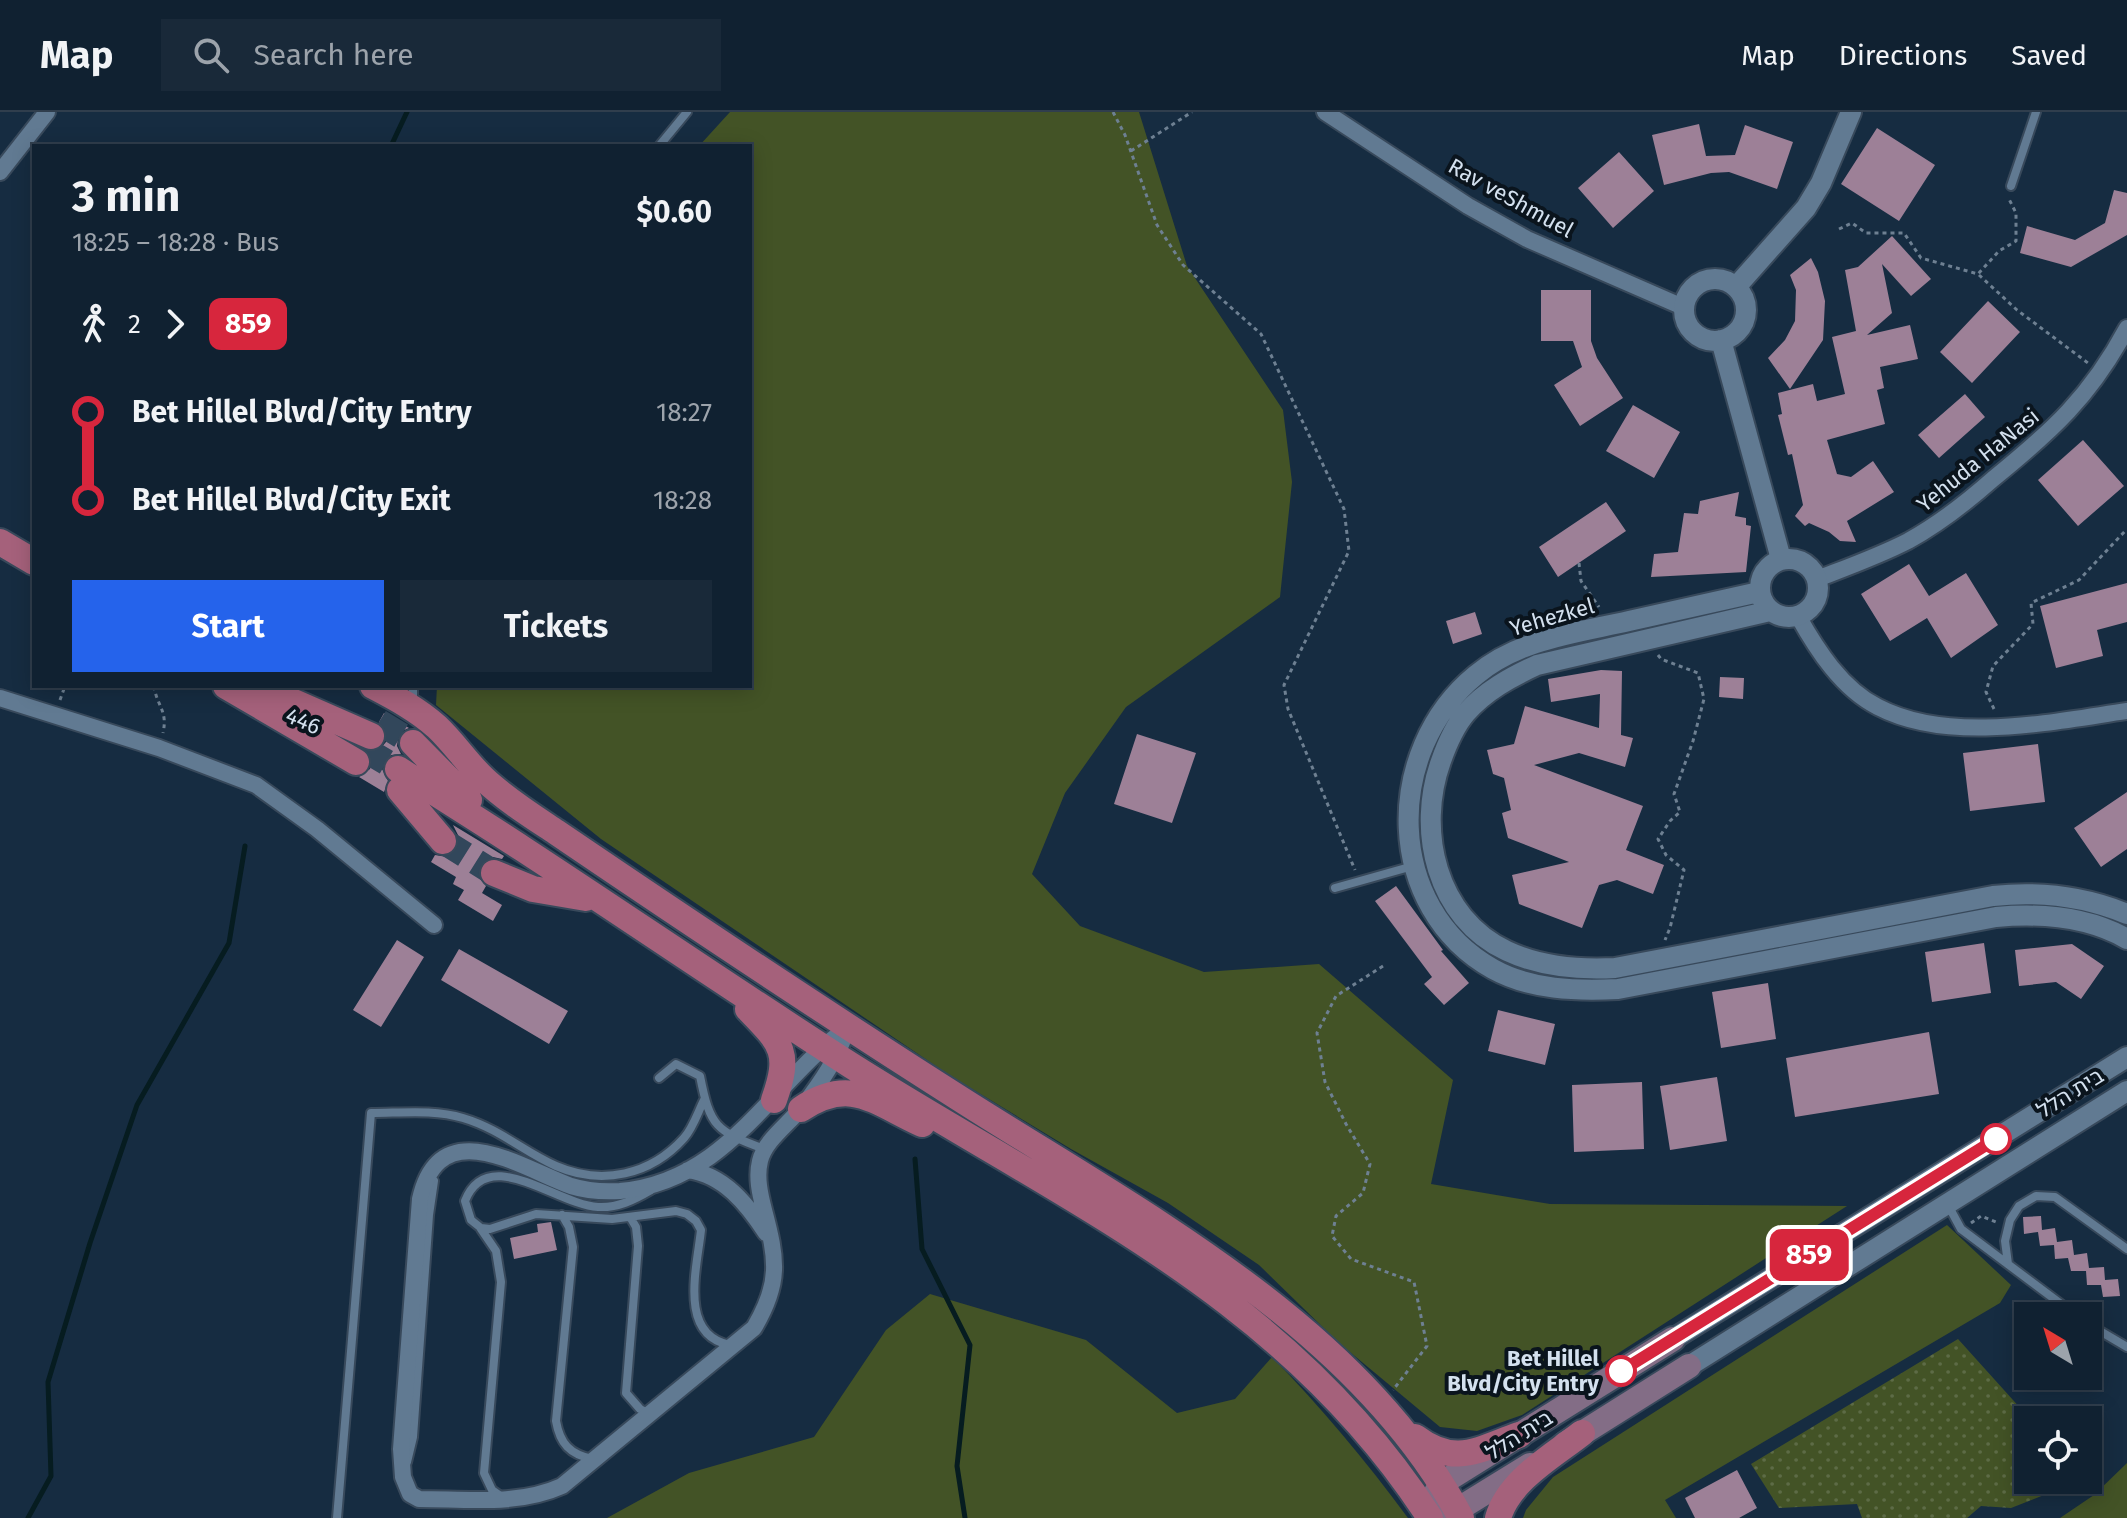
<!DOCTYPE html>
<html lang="en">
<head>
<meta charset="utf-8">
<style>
	body { margin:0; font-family:"Fira Sans",Heebo,sans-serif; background:#192939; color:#f1f3f6; height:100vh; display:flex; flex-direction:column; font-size:30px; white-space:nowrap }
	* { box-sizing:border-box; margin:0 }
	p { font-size:26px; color:#9ca3ab }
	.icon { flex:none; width:44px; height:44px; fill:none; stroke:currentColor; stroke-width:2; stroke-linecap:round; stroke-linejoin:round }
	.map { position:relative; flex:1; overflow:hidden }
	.drawer { position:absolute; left:32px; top:32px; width:720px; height:544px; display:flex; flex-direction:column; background:#102131; border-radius:0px; box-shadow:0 4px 20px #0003,0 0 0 2px #303e4d }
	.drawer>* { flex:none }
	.badge { padding:0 16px; border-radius:12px; font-size:28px; line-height:52px }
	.needle { width:52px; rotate:322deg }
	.tools { position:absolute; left:2014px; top:1190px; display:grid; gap:16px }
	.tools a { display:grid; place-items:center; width:88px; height:88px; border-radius:0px; background:#102131; box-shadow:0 4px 20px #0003,0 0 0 2px #303e4d; font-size:40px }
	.map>.badge { position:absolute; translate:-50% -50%; box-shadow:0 0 0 4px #fff }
	.legs { display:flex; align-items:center; gap:12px; height:88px; padding:0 40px; font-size:26px }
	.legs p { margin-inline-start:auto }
	.summary { display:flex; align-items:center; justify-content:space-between; height:136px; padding:0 40px }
	h1 { font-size:44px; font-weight:700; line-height:60px }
	.primary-button { display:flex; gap:16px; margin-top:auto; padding:16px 40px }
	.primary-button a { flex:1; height:92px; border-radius:0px; background:#2563eb; color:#fff; font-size:32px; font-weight:700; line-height:92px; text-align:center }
	.primary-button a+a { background:#192939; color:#f1f3f6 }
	ul { padding:0 40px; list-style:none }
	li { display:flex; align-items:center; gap:28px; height:88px; font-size:30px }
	li i { display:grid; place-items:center; width:12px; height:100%; margin:0 10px; background:currentColor }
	li i::after { content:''; width:20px; height:20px; margin:-10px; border:6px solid; border-radius:50%; background:#102131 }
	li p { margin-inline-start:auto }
	li:first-child i { background:linear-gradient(#0000 50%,currentColor 0) }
	li:last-child i { background:linear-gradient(currentColor 50%,#0000 0) }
	header { display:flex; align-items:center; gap:48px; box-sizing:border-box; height:112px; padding:0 40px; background:#102131; border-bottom:2px solid #303e4d }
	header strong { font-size:38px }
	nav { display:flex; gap:44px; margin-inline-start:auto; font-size:28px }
	.search { width:560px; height:72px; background:#192939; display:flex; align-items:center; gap:20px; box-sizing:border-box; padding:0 28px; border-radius:0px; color:#9ca3ab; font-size:30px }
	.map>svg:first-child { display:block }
</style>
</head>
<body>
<header>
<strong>Map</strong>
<div class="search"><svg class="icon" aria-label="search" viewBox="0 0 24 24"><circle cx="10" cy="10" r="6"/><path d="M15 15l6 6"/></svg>Search here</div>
<nav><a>Map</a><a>Directions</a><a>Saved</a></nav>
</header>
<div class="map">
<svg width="2127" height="1406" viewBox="0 0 2127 1406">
	<defs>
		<pattern id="park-dots" width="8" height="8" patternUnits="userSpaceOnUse" patternTransform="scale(2)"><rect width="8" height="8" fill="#435326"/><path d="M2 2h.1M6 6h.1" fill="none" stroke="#5d6b46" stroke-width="1.8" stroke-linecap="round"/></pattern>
	</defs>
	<rect width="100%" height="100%" fill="#162c41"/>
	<path fill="#435326" d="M730,0H1139L1187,154L1283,298L1292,370L1280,485L1126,595L1065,681L1032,762L1080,814L1204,860L1319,852L1453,968L1431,1072L1550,1092L1847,1094L1522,1303L1477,1319L1440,1315L1339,1231L1259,1153L1168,1091L1071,1037L949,963L601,727L436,593L437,574H750V34H699Z
		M1947,1113L2011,1173L2000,1191L1665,1388L1676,1406H1523L1526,1398L1553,1365Z
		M930,1182L1086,1228L1177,1301L1235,1287L1272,1245C1321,1295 1366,1349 1408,1406H607L689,1361L814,1325L886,1218Z
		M2127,1351V1406H2060L2094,1383Z"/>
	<path fill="url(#park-dots)" d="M1958,1227L2031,1308H2028V1368H2082L2011,1396L1981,1394L1967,1406H1862L1857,1392L1779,1396L1751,1352Z"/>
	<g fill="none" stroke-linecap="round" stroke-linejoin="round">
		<path stroke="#061c20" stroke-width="5" d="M391,34L407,0
			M915,1047L922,1137L970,1233L957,1354L965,1406
			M28,1406L51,1364L48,1270L90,1131L137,993L229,831L245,734"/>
	</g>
	<path fill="#9d8097" d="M1699,12L1706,44L1735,43L1745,13L1793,30L1777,77L1729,60L1711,61L1664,73L1652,23Z
		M1877,16L1935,53L1899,109L1841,72Z
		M1619,40L1654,79L1613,116L1578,76Z
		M2114,78L2127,81V123L2071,155L2020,141L2027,114L2075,128L2105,111Z
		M1892,124L1931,167L1911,184L1882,152L1892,201L1867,223L1910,213L1918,247L1880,255L1884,276L1877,278L1885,312L1827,328L1837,362L1851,365L1873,349L1894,380L1847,409L1856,430L1840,429L1829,420L1809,411L1805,414L1795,404L1803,393L1792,342L1788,343L1778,303L1782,302L1778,281L1813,272L1817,289L1845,282L1832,225L1856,219L1845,158L1858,155Z
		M1811,146L1818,160L1825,189L1823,228L1790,277L1768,246L1785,228L1795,209L1796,178L1790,163Z
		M1541,178H1591V229L1597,246L1623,286L1580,314L1554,273L1582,255L1573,229H1541Z
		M1988,189L2020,220L1972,271L1940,240Z
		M1965,282L1985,305L1939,346L1918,323Z
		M1633,293L1680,320L1654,366L1606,339Z
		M2083,328L2124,374L2078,414L2038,368Z
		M1739,380L1735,404L1746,406V413L1751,414L1746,460L1651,465L1654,442L1678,440L1684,401L1698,402L1700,389Z
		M1606,390L1626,419L1558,465L1539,435Z
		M1909,452L1929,484L1966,461L1998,513L1951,546L1927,506L1890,529L1861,482Z
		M2127,471V510L2097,518L2103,544L2056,556L2040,494Z
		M1475,500L1482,522L1453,532L1446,509Z
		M1601,558L1622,559L1621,623L1633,626L1625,655L1579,641L1534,653L1643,694L1626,738L1664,753L1653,782L1617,768L1599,773L1582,816L1519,792L1512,763L1569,750L1508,726L1502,701L1511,698L1504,666L1493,662L1487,638L1514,632L1525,594L1599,616L1600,582L1551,590L1548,567Z
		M1720,565L1744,566L1743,587L1719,585Z
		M384,601L409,616L402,619L398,626L397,634L401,642L391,643L384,649L382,657L388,669L384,680L359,665L370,657L372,649L367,639L380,637L386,630L387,621L379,610Z
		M1137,622L1196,641L1172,711L1114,692Z
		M2038,632L2045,690L1970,699L1963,641Z
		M2127,680V737L2101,755L2074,716Z
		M453,713L504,744L502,747L493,745L485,748L479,756L478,764L486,774L482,781L502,793L493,809L458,788L464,778L453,772L456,765L431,750L435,743L447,745L458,735L459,725Z
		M1396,774L1443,838L1441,839L1469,871L1444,893L1424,872L1432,865L1375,789Z
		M397,828L424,845L381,915L353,898Z
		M1984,831L1991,881L1932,890L1925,840Z
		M2072,832L2104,854L2081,887L2056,870L2019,874L2015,838Z
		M459,837L568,899L549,932L441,868Z
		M1768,871L1776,927L1721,936L1712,880Z
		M1498,898L1555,912L1545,953L1488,939Z
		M1929,920L1939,982L1795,1005L1786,946Z
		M1717,965L1727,1029L1670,1038L1660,974Z
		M1642,970L1644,1037L1574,1040L1572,973Z
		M2041,1104L2042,1118L2055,1116L2057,1130L2072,1128L2074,1143L2087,1141L2089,1156L2104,1155L2105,1168L2118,1167L2120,1184L2103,1185L2101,1173H2087L2086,1159H2071L2068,1146L2055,1147L2054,1133L2040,1134L2038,1120L2024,1122L2023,1105Z
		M551,1110L557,1138L514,1147L510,1126L538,1120L537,1112Z
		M1737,1358L1757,1396L1739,1406H1695L1685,1386Z"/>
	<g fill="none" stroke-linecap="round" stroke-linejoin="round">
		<path stroke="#32475b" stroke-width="26" stroke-dasharray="26 13" stroke-linecap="butt" d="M379,610L413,631
			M364,637L398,657
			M443,729L494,761"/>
		<defs>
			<path id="service" d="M659,34L687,0
				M2011,74L2036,0
				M413,591V574
				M1335,776L1413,754
				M659,966L676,952L700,964C710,1015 716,1019 764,1037
				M651,1078C634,1088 618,1096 598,1095C557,1093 488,1031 465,1089L471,1108L481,1116L490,1117L536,1102L612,1107L676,1099L687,1102L696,1109L701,1118C697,1156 678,1223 730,1233
				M1948,1093L1961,1117L2077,1204
				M562,1103L569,1115L573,1135L556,1309C560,1332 570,1342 592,1347
				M630,1105L636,1115L638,1134L626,1281L640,1297L650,1302
				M481,1117L496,1139L501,1170L484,1361L492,1378L502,1385
				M2008,1152L2005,1129L2010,1108L2019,1094L2036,1084L2055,1085L2127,1137
				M2088,1212L2127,1235
				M407,1350L413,1325L429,1103L434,1069
				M337,1406L371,1001C401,1001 434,997 463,1006C500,1017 524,1040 556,1054C602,1074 651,1063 684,1026C693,1016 698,1000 704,988"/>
			<path id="minor" d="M1325,0L1468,94L1527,127L1683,195
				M0,60L47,0
				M1817,467C1848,455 1879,444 1908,429C1939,412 1967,390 1993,367C2052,319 2090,285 2127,216
				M1798,504C1817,538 1842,577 1878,595C1949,632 2051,610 2127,599
				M0,586L159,636L256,673L317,717L434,813
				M848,915C837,947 822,969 802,995C789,1012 765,1028 760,1049C756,1065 760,1082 764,1098C777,1147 781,1171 754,1216L562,1374C518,1394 466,1387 419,1387L410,1382L403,1365L401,1337L420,1087C440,999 521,1056 571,1074C587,1079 603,1080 620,1079C728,1069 770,972 848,915Z
				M688,1058C724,1063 747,1092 766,1121"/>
			<path id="tertiary" d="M1684 198a31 31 0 1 1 62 0a31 31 0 1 1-62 0Z
				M1736,175L1806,96L1821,71L1851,0
				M1721,228L1781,447
				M1760 476a29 29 0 1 1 58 0a29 29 0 1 1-58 0Z
				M1759,480C1716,490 1672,499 1629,509C1576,521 1519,527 1476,563C1383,639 1384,796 1493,857C1531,878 1576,879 1618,877L1996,805C2040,801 2087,804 2127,827
				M1770,499L1537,553C1511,565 1485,579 1466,601C1454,615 1447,632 1441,649C1416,718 1436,806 1507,839C1541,855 1578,858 1615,856L1993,784C2040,779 2084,784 2127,802
				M1673,1227L2127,945
				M1689,1254L2127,979"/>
			<path id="secondary" d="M1565,1332L1689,1254
				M1430,1390L1442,1371L1673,1227
				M1439,1399L1457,1398L1530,1353"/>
			<path id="primary" d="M0,430L34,450
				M226,574L356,650
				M257,574L371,624
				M373,574C396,586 418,598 437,615C454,631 467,651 484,667C505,687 532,704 556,720C690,811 825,901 962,988C1139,1101 1359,1214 1461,1406
				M413,631L469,688
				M398,657C440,684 482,710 523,737C633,809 741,883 852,954C1065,1089 1287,1183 1430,1406
				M400,678L443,729
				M494,761L533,777L586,786
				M748,897C782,932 791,940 774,988
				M801,997C851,964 874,990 922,1012
				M1415,1325C1455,1355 1477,1338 1519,1323
				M1498,1406C1509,1368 1553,1344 1582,1321"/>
		</defs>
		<use href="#service" stroke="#38495b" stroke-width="12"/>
		<use href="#minor" stroke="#38495b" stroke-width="20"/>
		<use href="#tertiary" stroke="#38495b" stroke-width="24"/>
		<use href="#secondary" stroke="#38495b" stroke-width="28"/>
		<use href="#primary" stroke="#38495b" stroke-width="30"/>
		<path stroke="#6e8092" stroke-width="3" stroke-dasharray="4 4" stroke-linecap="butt" d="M1113,0L1125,23L1157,113L1183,153L1261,222L1344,397L1349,439L1284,573L1288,597L1355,758
			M1131,39L1192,0
			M1839,117L1852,111L1866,121H1904L1921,146L1978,162L1999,139L2016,129V101L2008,85
			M1979,163L2017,198L2088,251
			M1579,451L1581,469L1599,495
			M1658,543L1661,547L1698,561L1704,587L1693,629L1674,682L1680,700L1670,709L1658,727L1666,743L1684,758L1670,816L1665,828
			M154,574C157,595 168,598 163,621
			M60,588L65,574
			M1994,597L1986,580L1993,554L2033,512L2031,491L2079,468L2127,417
			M1383,854L1336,884L1317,921L1325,970L1346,1012L1370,1052L1363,1081L1336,1104L1332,1124L1351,1147L1414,1170L1427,1234L1393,1278
			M1971,1111L1981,1104L1996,1110"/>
		<use href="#service" stroke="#617a92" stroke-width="8"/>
		<use href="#minor" stroke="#617a92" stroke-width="16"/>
		<use href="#tertiary" stroke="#617a92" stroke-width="20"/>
		<use href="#secondary" stroke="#836d86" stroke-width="24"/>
		<use href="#primary" stroke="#a5617b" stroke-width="26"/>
	</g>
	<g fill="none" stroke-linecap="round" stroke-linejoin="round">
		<defs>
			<path id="line-1" d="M1621,1259L1996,1027"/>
		</defs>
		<use href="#line-1" stroke="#fff" stroke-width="18"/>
		<use href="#line-1" stroke="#d7263d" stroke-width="12"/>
	</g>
	<g fill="#fff" stroke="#d7263d" stroke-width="4">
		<circle cx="1996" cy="1027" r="14"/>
		<circle cx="1621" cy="1259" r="14"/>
	</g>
	<g text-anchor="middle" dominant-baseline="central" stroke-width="8" stroke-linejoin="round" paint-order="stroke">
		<g font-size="22" fill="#d4e1ef" stroke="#0a141d">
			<text transform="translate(1511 86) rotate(29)">Rav veShmuel</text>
			<text transform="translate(1978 348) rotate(-39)">Yehuda HaNasi</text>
			<text transform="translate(1552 505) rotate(-16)">Yehezkel</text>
			<text transform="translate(303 609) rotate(23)">446</text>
			<text transform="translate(2070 981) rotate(-32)">בית הלל</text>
			<text transform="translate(1519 1323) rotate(-32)">בית הלל</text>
		</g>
		<g font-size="22" font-weight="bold" fill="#d4e1ef" stroke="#0a141d" text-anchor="end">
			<text x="1599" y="1246">Bet Hillel<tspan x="1599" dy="25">Blvd/City Entry</tspan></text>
		</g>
	</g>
</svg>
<div class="tools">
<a><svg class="needle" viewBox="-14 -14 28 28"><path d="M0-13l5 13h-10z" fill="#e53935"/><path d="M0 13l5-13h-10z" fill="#9ca3ab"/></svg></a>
<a><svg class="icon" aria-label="locate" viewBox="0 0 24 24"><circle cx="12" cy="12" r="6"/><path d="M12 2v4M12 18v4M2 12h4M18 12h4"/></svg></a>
</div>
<b class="badge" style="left:1809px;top:1143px;background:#d7263d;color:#fff">859</b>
<section class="drawer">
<div class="summary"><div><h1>3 min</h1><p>18:25 – 18:28 · Bus</p></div><b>$0.60</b></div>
<div class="legs"><svg class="icon" aria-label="walk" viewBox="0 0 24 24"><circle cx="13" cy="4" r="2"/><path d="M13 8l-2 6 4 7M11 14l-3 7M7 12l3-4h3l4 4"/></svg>2<svg class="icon" aria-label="forward" viewBox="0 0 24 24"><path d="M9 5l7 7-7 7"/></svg><b class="badge" style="background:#d7263d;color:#fff">859</b></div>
<ul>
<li><i style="color:#d7263d"></i><b>Bet Hillel Blvd/City Entry</b><p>18:27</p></li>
<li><i style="color:#d7263d"></i><b>Bet Hillel Blvd/City Exit</b><p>18:28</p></li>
</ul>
<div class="primary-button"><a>Start</a><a>Tickets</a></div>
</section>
</div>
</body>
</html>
